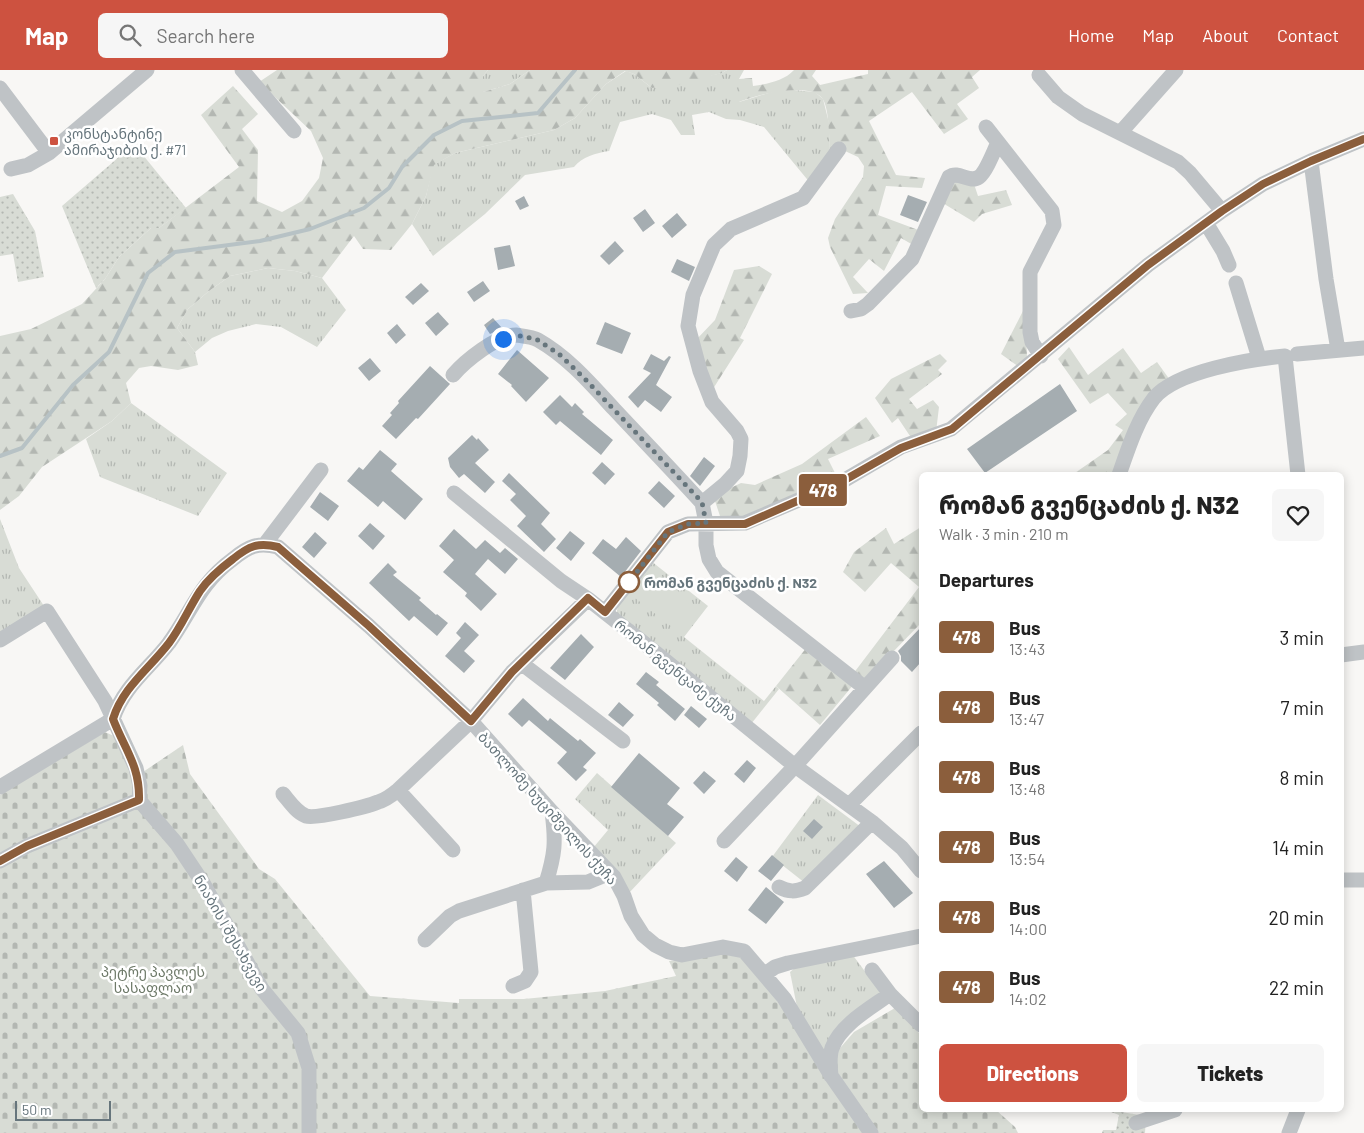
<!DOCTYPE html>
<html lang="en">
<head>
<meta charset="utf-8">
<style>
	body { margin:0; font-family:Barlow,"Noto Sans Georgian",sans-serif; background:#f6f6f6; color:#222; height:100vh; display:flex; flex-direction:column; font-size:19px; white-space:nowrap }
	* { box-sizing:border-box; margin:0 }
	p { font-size:16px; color:#767676 }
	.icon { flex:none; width:28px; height:28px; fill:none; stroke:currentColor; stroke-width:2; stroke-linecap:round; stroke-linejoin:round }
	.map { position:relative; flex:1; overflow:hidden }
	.panel { position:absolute; left:919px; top:402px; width:425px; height:640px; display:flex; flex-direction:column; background:#fff; border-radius:8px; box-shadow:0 2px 12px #0003 }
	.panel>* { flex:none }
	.badge { padding:0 10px; border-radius:4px; font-size:18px; line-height:32px }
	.scale { position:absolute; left:15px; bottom:12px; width:96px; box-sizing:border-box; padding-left:5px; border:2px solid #66757c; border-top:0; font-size:14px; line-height:18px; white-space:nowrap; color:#66757c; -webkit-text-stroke:4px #fff; paint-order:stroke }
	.you { position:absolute; width:25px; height:25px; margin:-12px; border:4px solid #fff; border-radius:50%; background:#1a73e8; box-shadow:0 0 0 8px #1a73e833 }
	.map>.badge { position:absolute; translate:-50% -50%; box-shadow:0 0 0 2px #fff }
	h2 { padding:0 20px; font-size:19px; line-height:45px }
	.round { display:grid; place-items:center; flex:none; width:52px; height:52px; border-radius:8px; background:#f6f6f6 }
	.head { display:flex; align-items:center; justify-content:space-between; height:85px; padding:0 20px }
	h1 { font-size:24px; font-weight:800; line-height:38px }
	.button { display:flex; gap:10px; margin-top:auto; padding:10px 20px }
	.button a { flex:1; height:58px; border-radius:8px; background:#cd5240; color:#fff; font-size:20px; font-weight:800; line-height:58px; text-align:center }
	.button a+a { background:#f6f6f6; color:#222 }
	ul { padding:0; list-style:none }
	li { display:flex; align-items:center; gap:15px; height:70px; padding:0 20px }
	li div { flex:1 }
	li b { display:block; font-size:19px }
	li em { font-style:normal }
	li .badge { min-width:55px; font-weight:700; text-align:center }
	header { display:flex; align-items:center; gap:30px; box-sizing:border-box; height:70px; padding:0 25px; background:#cd5240; color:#fff }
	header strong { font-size:24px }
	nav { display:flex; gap:28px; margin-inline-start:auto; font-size:18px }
	.search { width:350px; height:45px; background:#f6f6f6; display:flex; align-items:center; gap:12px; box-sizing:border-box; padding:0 18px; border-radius:8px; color:#767676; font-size:19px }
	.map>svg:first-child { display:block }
</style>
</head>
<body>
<header>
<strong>Map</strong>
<div class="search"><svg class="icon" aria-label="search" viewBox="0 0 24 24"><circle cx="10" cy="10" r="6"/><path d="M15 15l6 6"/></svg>Search here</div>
<nav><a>Home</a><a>Map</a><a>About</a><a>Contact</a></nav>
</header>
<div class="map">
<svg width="1364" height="1063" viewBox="0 0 1364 1063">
	<defs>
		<pattern id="grass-tufts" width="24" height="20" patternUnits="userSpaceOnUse" patternTransform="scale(1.25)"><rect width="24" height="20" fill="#d8dcd5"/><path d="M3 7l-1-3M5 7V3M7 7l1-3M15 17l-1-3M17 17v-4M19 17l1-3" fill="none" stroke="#b3b7b2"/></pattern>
		<pattern id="forest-firs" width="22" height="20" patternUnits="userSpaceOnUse" patternTransform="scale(1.25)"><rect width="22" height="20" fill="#d8dcd5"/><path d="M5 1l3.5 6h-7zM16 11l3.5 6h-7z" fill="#b3b7b2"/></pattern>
		<pattern id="cemetery-stones" width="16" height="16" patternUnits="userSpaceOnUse" patternTransform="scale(1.25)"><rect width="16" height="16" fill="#d8dcd5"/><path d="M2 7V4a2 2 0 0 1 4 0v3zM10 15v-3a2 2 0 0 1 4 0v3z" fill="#b3b7b2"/></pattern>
		<pattern id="garden-dots" width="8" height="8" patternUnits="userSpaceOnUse" patternTransform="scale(1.25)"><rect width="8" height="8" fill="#d8dcd5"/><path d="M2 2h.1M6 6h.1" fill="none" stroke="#b3b7b2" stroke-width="1.8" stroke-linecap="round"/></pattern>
	</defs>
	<rect width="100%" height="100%" fill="#f8f7f5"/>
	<path fill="url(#grass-tufts)" d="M488,0H530L510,14L483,22V6Z
		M727,0H744L739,9V32L775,21L794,20L815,22L823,29L829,53L830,86L811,114L764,57L740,50L726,49L709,42L692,45L695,65H681L671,50L652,44L620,52L609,81C596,83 582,87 574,97L525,105L485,144L433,186L412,154L426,126L433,95L455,83L554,60L575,48L606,14L626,1L634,4L652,18L722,3Z
		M268,198L295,201L322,208L346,240L317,277L281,257L256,254L228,261L212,268L195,282L177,258L188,239L209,221L230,206Z
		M131,333L227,403L198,446L100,407L86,369L112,351Z
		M0,449L19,498L44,536L0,576Z
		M651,491L708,536L684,567L764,631L776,616L779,619L751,654L617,546C614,531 641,503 651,491Z
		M597,703L676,773L628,824L593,778L608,760L575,729Z
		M818,725L861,757L805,813L772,787Z
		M852,884L881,923L825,983L798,942L790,902L796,897Z"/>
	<path fill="url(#forest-firs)" d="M277,0H488L483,6V22L510,14L530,0H727L722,3L677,15L652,18L634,4L625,1L606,14L575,48L554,60L455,83L434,95L426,126L412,154L391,180L363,179L354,166L322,208L295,201L268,198L230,206L209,221L188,239L177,258L195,282L198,295L178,300L151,296L139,298L126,313L131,333L112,351L42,397L19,426L0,440V266L31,259L82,234L105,209L119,187L151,158H159L239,97L201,45L233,16L258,44L242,59L258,80L257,131L282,142L302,131L319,108L323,88L311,61L259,12Z
		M794,0H816L812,6L820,15L868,4V0H980L972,7L979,18L957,34L968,49L944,64L912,22L869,51L896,105L925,108L922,118L886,116L878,145L921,161L913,175L901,168L884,201L869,189L853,207L868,223L853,224L830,177L828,168L835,149L863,107L864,96L858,87L845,81L830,86C829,73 830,38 822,28C808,11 756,25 739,32V9L752,8L753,16C767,14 784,11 794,0Z
		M951,109L974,114L978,126L1006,120L1012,135L982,144L974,152L941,132Z
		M759,196L772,204L740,268L744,270L711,322L695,271L715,250L734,200Z
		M1025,237L1027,287L1022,299L1001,284Z
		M1069,277L1088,305L1123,278L1141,303L1157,292L1170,310L1118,399L1109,405H1072L1108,380L1123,360L1115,355L1127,344L1108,323L1090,334L1058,289Z
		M940,284L947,291L938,300L942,304L909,329L917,339L933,330L939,337L936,362L912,369L898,348L892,353L875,328L891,309Z
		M866,347L880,366L828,389L838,409L740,449H728L720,446L715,431L724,421L741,413L755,415L802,394Z
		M921,457V553L892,583L888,582L862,611L853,604L919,517L891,493L865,522L843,502L854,482L886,458L894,474Z
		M807,577L854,614L820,655L776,616Z"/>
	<path fill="url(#cemetery-stones)" d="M105,662L114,666L143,702L183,675L190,704L259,799L275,809L370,926L459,933V929H524L605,921L676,906L669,891L705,887L728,881L736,883L761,907L866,1063H0V725Z
		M895,938L921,965V1040H996L1015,1057L1018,1063H878L837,1002L834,985L854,962Z"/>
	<path fill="#d8dcd5" d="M653,505L699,541L681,564L635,528Z"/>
	<path fill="url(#garden-dots)" d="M134,74L186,138L159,158H151L119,187L105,209L96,218L62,136Z
		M13,124L35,161L44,207L18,212L13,184L0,186V127Z
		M1106,1040H1120L1121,1042L1146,1046L1145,1063H1102L1103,1060H1116L1119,1045Z"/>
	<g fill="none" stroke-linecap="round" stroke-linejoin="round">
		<path stroke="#b7c2c5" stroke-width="4" d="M0,386L22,378L73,315L109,282L148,203L175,182L260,171L310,159L364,138L389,118L402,97L434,65L462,51L538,43L575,0"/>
	</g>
	<path fill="#a5adb1" d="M908,125L927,132L918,152L900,145Z
		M524,126L529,136L520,140L515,131Z
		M645,139L655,153L643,162L633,148Z
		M677,143L687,155L672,168L662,156Z
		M615,171L624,181L609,195L600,186Z
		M510,175L515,196L498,200L494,178Z
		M677,189L695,197L689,211L671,202Z
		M483,211L490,221L474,232L467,222Z
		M421,213L429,221L413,235L405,227Z
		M438,242L449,254L436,266L425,253Z
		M493,248L502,258L490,264L484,255Z
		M605,252L631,263L622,284L596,274Z
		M397,254L406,265L396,274L387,263Z
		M517,280L549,308L526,332L511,316L512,315L498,304Z
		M651,284L664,291L669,286L671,287L656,315L672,327L661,342L645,330L638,338L628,327L651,303L643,299Z
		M370,288L381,301L369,311L358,298Z
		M430,296L450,314L418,349L416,348L396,369L382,356L392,345L390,343L399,333L398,331Z
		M1060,314L1077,341L985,403L967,379Z
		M560,325L572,337L575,333L584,342L582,344L613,370L601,385L560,351L556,355L543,342Z
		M472,365L477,370L478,368L489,380L475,393L495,412L485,423L464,404L459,408L450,397L448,388Z
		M380,380L397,394L391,401L423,429L405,450L383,431L378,437L347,411L359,397L363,400Z
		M704,387L715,396L700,416L690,406Z
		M602,392L615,404L605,415L592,403Z
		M509,403L550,443L541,454L556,469L544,482L517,456L526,446L510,430L516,424L502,411Z
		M659,411L675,426L664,438L648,423Z
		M320,422L339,436L328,451L310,437Z
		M370,453L385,466L373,480L358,466Z
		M454,459L476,479L485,470L500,483L505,478L518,489L505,504L488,489L475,504L497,524L481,541L465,526L467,523L443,502L454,490L439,476Z
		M570,461L585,473L571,491L556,478Z
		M315,462L327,473L314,488L302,477Z
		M626,467L641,481L621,507L592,483L603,469L616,479Z
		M388,493L397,502L393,505L421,528L419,530L436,545L437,544L448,553L437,566L414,546L409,551L369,513Z
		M465,552L479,565L464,581L475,591L464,603L445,586L461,568L456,563Z
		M921,557V592L912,602L901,591V586L898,581Z
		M581,564L594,577L565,610L550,598Z
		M646,602L659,612L656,615L685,639L675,651L657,635L659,633L636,614Z
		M523,628L548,651L550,648L578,671L580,669L596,683L583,697L587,700L576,711L557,693L567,682L529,650L522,657L508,644Z
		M619,632L634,645L623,657L608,645Z
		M691,636L707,649L699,658L684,645Z
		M639,683L680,718L667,734L684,747L668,766L611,717Z
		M747,690L756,698L744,713L734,704Z
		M704,701L716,711L704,724L693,713Z
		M814,749L823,757L812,769L803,761Z
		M772,785L784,795L771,811L758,801Z
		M736,787L748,797L737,812L724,801Z
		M884,791L913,823L894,838L866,804Z
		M766,817L784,832L766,854L748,840Z"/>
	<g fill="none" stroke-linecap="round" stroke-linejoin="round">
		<path stroke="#bfc3c6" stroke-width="15" d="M242,0L294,61
			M1176,0L1120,63L1178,92L1190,103L1222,141
			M1039,5L1058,27L1082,44L1120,63
			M0,18L49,83
			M986,57L1052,141L1054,155L1030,202V262L1032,272L1041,286
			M1311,91L1326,209L1338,280
			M11,99L28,95L49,83L147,0
			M1206,153L1223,181L1229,195
			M1236,213L1259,288
			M851,241L861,239L868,234L912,189L949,107C959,100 969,114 979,107C986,102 994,81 998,72
			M1297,284L1364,278
			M453,305C465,291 497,265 516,265C523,266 533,267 538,270C568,287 591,314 614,339C643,370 673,401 702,433L706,453V475L709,489L717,502L865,618
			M1119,405C1128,379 1137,350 1154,328C1176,301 1251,289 1285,286L1298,405
			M454,423L561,511L588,529L640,570L795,696L872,752L902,778L921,801
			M702,433L725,414L737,401L740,386L741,369L737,361L712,332L700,301L688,256L693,225L714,175L731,159L803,128L839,79
			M265,474L321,400
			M605,542L668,462L688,454L745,453L843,411L901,377L951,359L1148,195L1222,141L1263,114L1311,91L1364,69
			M0,570L47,541L105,631L136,698L140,716L139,730
			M1341,585L1364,582
			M521,593L623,671
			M0,717L113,649C123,617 149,599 169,573C192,541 199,514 233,489C249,476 258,472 278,477L369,556L471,651L552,742L614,807L624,826L631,846L643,865L655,875L669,882L682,885L723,877L744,881L784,928L832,1007L871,1063
			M398,720L453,780
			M283,724C289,731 296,742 306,746C316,749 366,737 378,732C386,730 392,725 398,720L471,651L512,602L588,529
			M139,730L177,774L203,813L262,919L298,963L309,998V1063
			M849,735L921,663
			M724,771L795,696L892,588
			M0,791L27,776L139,730
			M1341,810H1364
			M546,813C555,784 556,772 552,742
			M779,817C789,822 795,822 805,818L872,752
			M425,870L450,846L459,841L546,813L588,812L610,803
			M872,900L890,924L921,955
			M765,904L775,897L788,893L921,866
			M513,916L525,911L531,902L523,820
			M831,1006C830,997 829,987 832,978C841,954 871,938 890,924
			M1136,1053L1175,1040
			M1289,1063L1298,1040"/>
	</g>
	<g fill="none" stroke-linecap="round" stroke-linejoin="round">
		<defs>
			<path id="line" d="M0,791L27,776L139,730C140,696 125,680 113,649C123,617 149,599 169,573C181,557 189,538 200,521C209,508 221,498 233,489C249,476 258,472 278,477L369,556L471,651L512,602L588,528L605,542L668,462L688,454H745L843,411L901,378L952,359L1148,195L1222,141L1263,114L1311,91L1364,69"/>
		</defs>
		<use href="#line" stroke="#fff" stroke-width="11"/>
		<use href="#line" stroke="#8b5e3c" stroke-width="8"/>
		<path stroke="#66757c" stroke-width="5" stroke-dasharray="0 9" d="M503,269L515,265L536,269L559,284L584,308L702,432L706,453L688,454L668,462L626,516L629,512"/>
	</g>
	<rect fill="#cd5240" stroke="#fff" stroke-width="2" x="49" y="66" width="10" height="10" rx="2.5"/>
	<circle fill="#fff" stroke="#8b5e3c" stroke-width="2.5" cx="629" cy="512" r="10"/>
	<g text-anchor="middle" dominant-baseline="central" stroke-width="5" stroke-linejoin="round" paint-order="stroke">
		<g font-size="14" fill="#66757c" stroke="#fff" text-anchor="start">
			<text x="64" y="63">კონსტანტინე<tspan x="64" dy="16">ამირაჯიბის ქ. #71</tspan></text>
		</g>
		<g font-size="14" font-weight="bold" fill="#66757c" stroke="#fff" text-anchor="start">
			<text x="644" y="512">რომან გვენცაძის ქ. N32</text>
		</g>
		<g font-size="14" fill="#66757c" stroke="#fff">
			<text transform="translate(676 600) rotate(39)">რომან გვენცაძე ქუჩა</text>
			<text transform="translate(548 738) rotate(48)">ბათლომე ხუციშვილის ქუჩა</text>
			<text transform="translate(231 863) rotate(60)">ნიაბის I შესახვევი</text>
		</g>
		<g font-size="14" fill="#6e7a69" stroke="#fff">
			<text x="153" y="901">პეტრე პავლეს<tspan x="153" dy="16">სასაფლაო</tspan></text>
		</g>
	</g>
</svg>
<div class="scale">50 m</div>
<div class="you" style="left:503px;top:269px"></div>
<b class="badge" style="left:823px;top:420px;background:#8b5e3c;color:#fff">478</b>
<section class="panel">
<div class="head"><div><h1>რომან გვენცაძის ქ. N32</h1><p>Walk · 3 min · 210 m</p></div><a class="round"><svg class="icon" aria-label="heart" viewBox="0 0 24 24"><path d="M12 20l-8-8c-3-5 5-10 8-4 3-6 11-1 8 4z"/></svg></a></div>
<h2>Departures</h2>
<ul>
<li><span class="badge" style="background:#8b5e3c;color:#fff">478</span><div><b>Bus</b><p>13:43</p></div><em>3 min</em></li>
<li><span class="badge" style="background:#8b5e3c;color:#fff">478</span><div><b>Bus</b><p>13:47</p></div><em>7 min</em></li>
<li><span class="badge" style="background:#8b5e3c;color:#fff">478</span><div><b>Bus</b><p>13:48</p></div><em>8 min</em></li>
<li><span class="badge" style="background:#8b5e3c;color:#fff">478</span><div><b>Bus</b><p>13:54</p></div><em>14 min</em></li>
<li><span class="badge" style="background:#8b5e3c;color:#fff">478</span><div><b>Bus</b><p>14:00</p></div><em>20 min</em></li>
<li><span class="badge" style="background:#8b5e3c;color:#fff">478</span><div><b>Bus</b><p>14:02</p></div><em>22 min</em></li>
</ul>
<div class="button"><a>Directions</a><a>Tickets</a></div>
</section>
</div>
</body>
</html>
